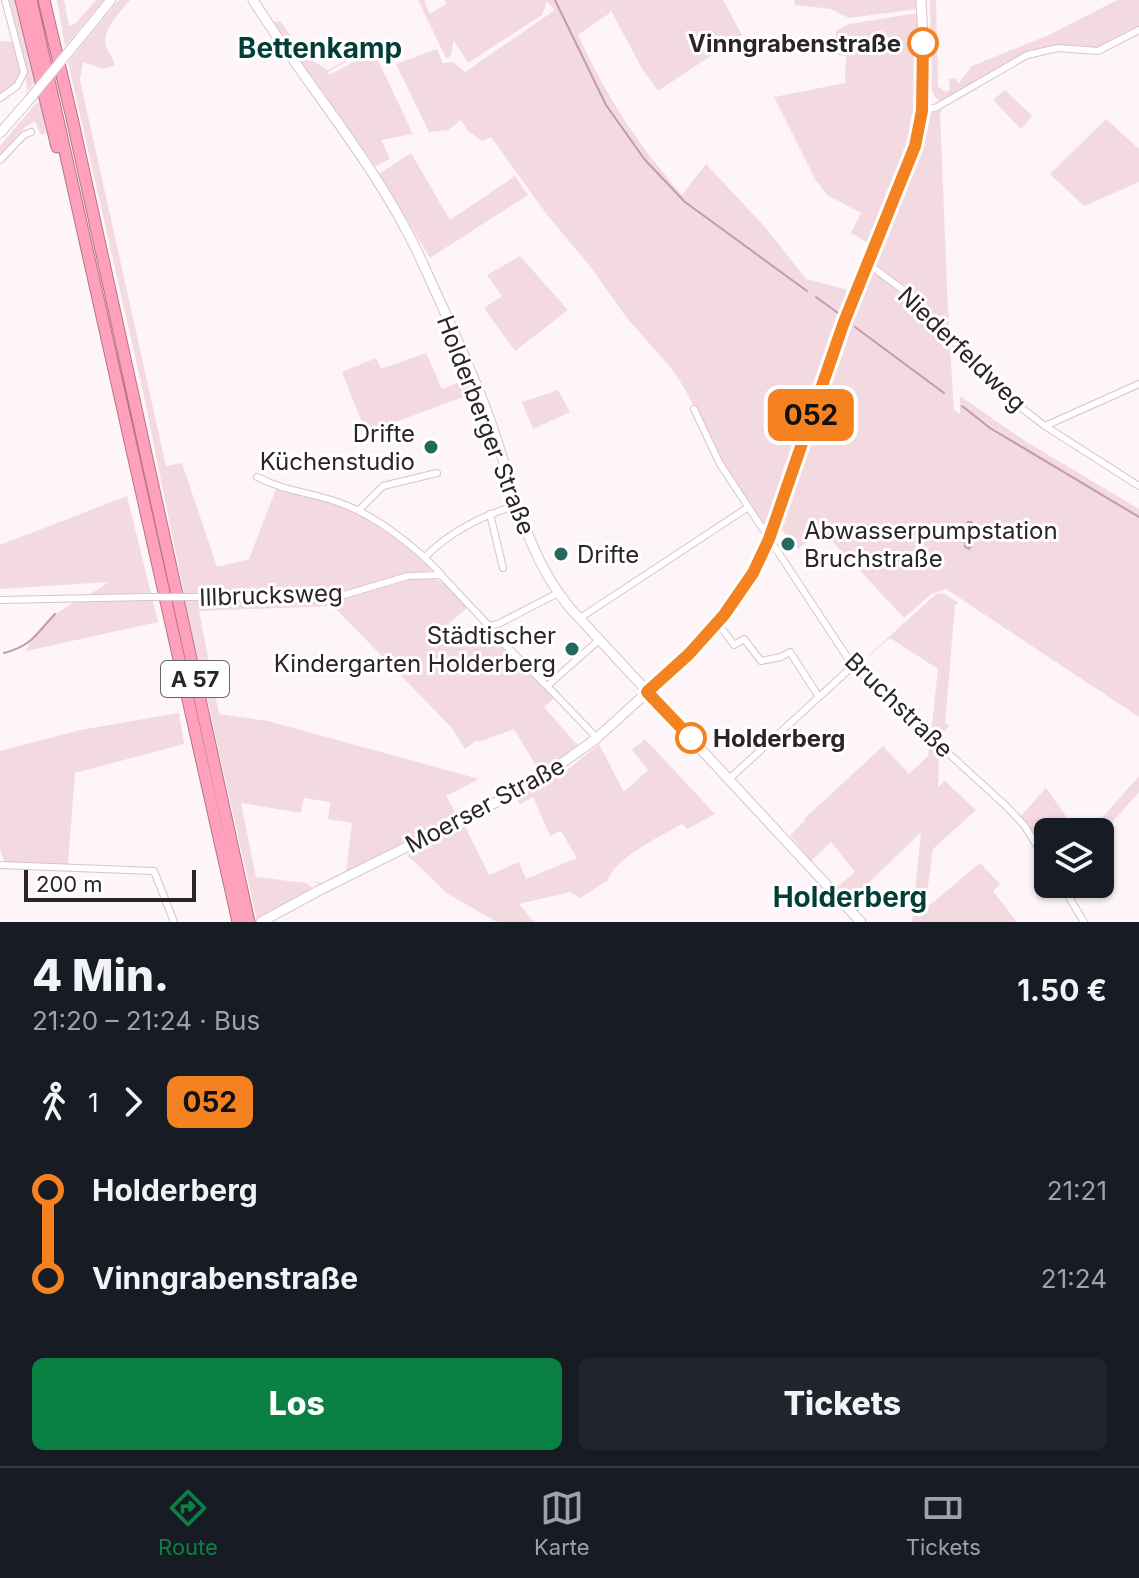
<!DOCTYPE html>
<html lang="de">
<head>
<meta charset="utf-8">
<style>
	body { margin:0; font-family:Inter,sans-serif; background:#20242c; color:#f1f3f6; height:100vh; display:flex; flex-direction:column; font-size:30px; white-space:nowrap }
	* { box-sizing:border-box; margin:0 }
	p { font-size:26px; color:#9ea1a6 }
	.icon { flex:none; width:44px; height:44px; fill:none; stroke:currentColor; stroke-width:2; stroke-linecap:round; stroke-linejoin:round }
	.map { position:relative; height:922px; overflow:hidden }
	.drawer { display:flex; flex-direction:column; background:#171b24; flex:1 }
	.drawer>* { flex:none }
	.badge { padding:0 16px; border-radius:12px; font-size:28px; line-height:52px }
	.tools { position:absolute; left:1034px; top:818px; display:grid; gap:16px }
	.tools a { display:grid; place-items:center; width:80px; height:80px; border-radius:12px; background:#171b24; box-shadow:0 2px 6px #0004; font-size:40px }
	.scale { position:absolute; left:24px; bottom:20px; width:172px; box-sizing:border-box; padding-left:8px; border:4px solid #2c2527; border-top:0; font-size:22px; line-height:28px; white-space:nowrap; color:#2c2527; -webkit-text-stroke:6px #fff; paint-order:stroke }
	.map>.badge { position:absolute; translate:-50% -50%; box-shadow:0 0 0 4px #fff }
	.legs { display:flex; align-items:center; gap:12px; height:88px; padding:0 32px; font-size:26px }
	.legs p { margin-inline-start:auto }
	.overview { display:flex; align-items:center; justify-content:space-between; height:136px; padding:0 32px }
	h1 { font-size:44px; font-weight:800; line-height:60px }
	.button { display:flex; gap:16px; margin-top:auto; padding:16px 32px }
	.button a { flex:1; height:92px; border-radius:12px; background:#0b8043; color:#fff; font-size:32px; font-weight:800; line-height:92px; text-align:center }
	.button a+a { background:#20242c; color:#f1f3f6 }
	ul { padding:0 32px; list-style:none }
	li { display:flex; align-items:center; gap:28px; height:88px; font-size:30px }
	li i { display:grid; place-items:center; width:12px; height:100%; margin:0 10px; background:currentColor }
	li i::after { content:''; width:20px; height:20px; margin:-10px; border:6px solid; border-radius:50%; background:#171b24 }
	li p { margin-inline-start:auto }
	li:first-child i { background:linear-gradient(#0000 50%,currentColor 0) }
	li:last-child i { background:linear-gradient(currentColor 50%,#0000 0) }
	.dock { display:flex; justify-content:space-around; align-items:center; height:112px; border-top:2px solid #363941; background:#171b24; font-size:22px; color:#9ea1a6 }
	.dock a { display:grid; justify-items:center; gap:4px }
	.dock .on { color:#0b8043 }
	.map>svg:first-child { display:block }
</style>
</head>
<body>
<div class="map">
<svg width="1139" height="922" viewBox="0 0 1139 922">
	<rect width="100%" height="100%" fill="#fdf5f7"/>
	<path fill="#f3dae1" d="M7,0H16L36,81L27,92L24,61Z
		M57,0H64L69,26L76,23L96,0H104L65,46Z
		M119,0H130C121,11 101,31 106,47C109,54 113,57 115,65L103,69L83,62L80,80L166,466L182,463L217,567L249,559L276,489C296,494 317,497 336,503C368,513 412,545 432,570L334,593L184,594L144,396L68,62Z
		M418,0H424L430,14L446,4L444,0H723L742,35L658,91L644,72L610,9V13L578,35C608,99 636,142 682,195L706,164L765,227L806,279L852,291L831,343L771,523L763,524L724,467L685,389L671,368L626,317L589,265L548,216L491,137L482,141L467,130L461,120L448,130L429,132L396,64L437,49L443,63L453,62L465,72L555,10L547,2L542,15L468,63L454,41L450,57L446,58Z
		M794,0H917V9L849,18L831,9L795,5Z
		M930,0H936L938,86L945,92L950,90L949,79L956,78L958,84L972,66L1051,34L1117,0H1139V28L1098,50L1057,46L1026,53L941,102L936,98L932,91Z
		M918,13L916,41L920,62V111L912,146L871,245L851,233L861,213L827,195L815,179L774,97L845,83L846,57L837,54L836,31L849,24Z
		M280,21L306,57L328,70L387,39L328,72L329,75L392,42L391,47L376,56L413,134L381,140L390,159L376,166H371L274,25L273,22Z
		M0,41L15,42C21,70 26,78 0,96Z
		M1005,90L1032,116L1021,129L993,100Z
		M37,102L41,104L46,133L44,135L40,134L35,121L26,126L0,156V146Z
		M942,106L940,115L949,333L940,327L939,334L950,344L954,410L960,414V396L1025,441L1139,509V717L946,589L931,594L904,618L821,529L798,549L781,529L843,344L914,172L929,114Z
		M1106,119L1139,149V182L1084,206L1050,174Z
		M411,153L450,220L515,176L528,195L430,258L379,174Z
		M520,256L568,310L515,351L484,308L502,296L487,275Z
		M426,353L442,389L468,379L474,393L366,433L342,372L376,358L381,369Z
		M558,390L570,412L533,429L522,402Z
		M127,496L158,622L26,651C44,610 75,606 109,582L0,589V545Z
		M416,577C444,576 450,588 468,607L440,631L449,645L485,626L506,649L511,646L560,693L544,707L580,748L541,774L514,729L479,742L477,740L465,749L452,728L333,606L199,611L219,714L268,721L479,779L446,796L457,815L486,802L487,804L322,885L311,881L322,883L346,871L352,823L328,819L330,802L304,798L301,813L241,803L256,877L306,883L313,888L257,920L185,600L335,598L355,595Z
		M943,593L959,603L955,605L945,724L949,725L938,740L931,733L938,669L890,638L859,664L936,594Z
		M179,713L184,744L75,773L68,864L5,863L0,849V751L80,730Z
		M645,739L715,814L687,829L682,824C662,836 614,858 608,880L580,898L570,892L519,904L534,922H497L448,894L407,855L465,826L489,875L519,862L526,879L577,858L561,831L550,836L533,797L520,804L517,799L565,772L599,744L624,792L648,770L632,750Z
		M930,739L939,750L938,787L945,781L976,810L933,849L925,909L980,863L1000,884L993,891L1017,922H912L921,832L850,901L837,887L855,872L831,842L811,861L790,835L805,821L804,819L883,746L909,774L928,756Z
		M1139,776V792L1100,836V832L1092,829Z
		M1046,788L1077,832H1072L1064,822L1054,832H1048V839L1041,846L1020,817Z"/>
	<path fill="#c29ba6" d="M967,521H972L974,525L973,546L969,550L964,547Z"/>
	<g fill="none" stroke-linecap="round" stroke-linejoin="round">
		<path stroke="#c29ba6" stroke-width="2" d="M555,0L606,105L645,160L685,202L807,291
			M816,297L838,313
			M855,327L944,393
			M962,406L990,428L1139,517
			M4,653C32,646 37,633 55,614"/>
		<defs>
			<path id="street" d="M0,98L17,86L24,72L5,0
				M922,111L937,107L1027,55L1058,48L1098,51L1139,30
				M0,160L24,135L31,132
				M867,263L911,296L1001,392L1045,426L1139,486
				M694,409L720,464L853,666L1006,806L1024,825L1048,863
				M1045,426L1139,384
				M257,477C287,492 310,492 340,503C375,515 416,547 441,574
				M359,510L383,486L437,473
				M490,514L503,568
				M425,557C451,531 483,515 518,505
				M193,597L344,595L408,576L441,575L489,626L498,624L558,593
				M0,600L148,597
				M580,618L747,508
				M489,626L500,640L547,686L600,639
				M720,626L734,645L744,639L761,661L781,657L790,652L819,697
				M547,686L597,738
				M729,779L853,666
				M0,865L154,871L174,922
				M1061,884L1084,922"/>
			<path id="secondary" d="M253,0C308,88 380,168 423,264C446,315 471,367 490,420C513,485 525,554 570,608L861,922
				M80,38L111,0
				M0,133L28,101
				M261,922L320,890L533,784L597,738L689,654L724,615L753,573L769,539L844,322L915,146L922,111L924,57L921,0"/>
			<path id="highway" d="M21,0L57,147
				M31,0L238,922
				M44,0L72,118L249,922"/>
		</defs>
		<use href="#street" stroke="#d8c4c9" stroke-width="8"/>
		<use href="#secondary" stroke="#d8c4c9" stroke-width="11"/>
		<use href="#highway" stroke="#b57588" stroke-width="13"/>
		<use href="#street" stroke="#fff" stroke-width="6"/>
		<use href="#secondary" stroke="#fff" stroke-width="9"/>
		<use href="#highway" stroke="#ffa0bd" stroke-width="11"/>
		<defs>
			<path id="street-bridge" d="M148,597H193"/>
			<path id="secondary-bridge" d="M28,101L80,38"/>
		</defs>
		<use href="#street-bridge" stroke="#d8c4c9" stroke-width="8" stroke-linecap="butt"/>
		<use href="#secondary-bridge" stroke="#d8c4c9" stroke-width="11" stroke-linecap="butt"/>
		<use href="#street-bridge" stroke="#fff" stroke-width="6"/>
		<use href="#secondary-bridge" stroke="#fff" stroke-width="9"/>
	</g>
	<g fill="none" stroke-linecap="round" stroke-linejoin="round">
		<defs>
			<path id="line-1" d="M691,738L647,692L689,654L724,615L753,573L769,539L844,322L915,146L922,111L923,43"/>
		</defs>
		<use href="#line-1" stroke="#fff" stroke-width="18"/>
		<use href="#line-1" stroke="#f58220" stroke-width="12"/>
	</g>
	<g fill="#fff" stroke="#f58220" stroke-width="4">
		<circle cx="923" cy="43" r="14"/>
		<circle cx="691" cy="738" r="14"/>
	</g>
	<g fill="#23695e" stroke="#fff" stroke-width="3">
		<circle cx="431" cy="447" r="8"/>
		<circle cx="788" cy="544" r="8"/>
		<circle cx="561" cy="554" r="8"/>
		<circle cx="572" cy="649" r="8"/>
	</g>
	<g text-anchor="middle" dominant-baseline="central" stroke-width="6" stroke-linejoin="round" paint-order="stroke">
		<rect fill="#fff" stroke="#6b6668" stroke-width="2" x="161" y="661" width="68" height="36" rx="6"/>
		<g font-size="22" font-weight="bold" fill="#2c2527">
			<text x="195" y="679">A 57</text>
		</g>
		<g font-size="24" font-weight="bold" fill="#2c2527" stroke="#fff" text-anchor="end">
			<text x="901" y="43">Vinngrabenstraße</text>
			<text x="713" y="738" text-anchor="start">Holderberg</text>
		</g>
		<g font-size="24" fill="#2c2527" stroke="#fff">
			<text transform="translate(962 349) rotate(44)">Niederfeldweg</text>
			<text transform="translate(486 425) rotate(69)">Holderberger Straße</text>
			<text transform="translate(271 595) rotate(-2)">Illbrucksweg</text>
			<text transform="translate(899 705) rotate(44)">Bruchstraße</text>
			<text transform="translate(485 805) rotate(-28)">Moerser Straße</text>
		</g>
		<g font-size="24" fill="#2c2527" stroke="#fff" text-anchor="end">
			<text x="415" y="433">Drifte<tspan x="415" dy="28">Küchenstudio</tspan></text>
			<text x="804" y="530" text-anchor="start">Abwasserpumpstation<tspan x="804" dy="28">Bruchstraße</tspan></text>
			<text x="577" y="554" text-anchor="start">Drifte</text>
			<text x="556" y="635">Städtischer<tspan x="556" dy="28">Kindergarten Holderberg</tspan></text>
		</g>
		<g font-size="28" font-weight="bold" fill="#003e36" stroke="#fff">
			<text x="320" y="48">Bettenkamp</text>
			<text x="850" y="897">Holderberg</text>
		</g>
	</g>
</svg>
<div class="tools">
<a><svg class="icon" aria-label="layers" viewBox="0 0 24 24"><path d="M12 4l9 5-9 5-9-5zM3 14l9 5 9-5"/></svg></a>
</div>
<div class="scale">200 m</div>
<b class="badge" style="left:811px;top:415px;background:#f58220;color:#111">052</b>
</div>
<section class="drawer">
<div class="overview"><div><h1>4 Min.</h1><p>21:20 – 21:24 · Bus</p></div><b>1.50 €</b></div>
<div class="legs"><svg class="icon" aria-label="walk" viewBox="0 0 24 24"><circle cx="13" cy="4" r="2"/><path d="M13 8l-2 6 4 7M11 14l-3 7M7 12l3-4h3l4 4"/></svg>1<svg class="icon" aria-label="forward" viewBox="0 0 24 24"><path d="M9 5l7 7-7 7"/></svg><b class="badge" style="background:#f58220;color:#111">052</b></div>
<ul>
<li><i style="color:#f58220"></i><b>Holderberg</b><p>21:21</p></li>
<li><i style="color:#f58220"></i><b>Vinngrabenstraße</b><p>21:24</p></li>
</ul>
<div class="button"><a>Los</a><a>Tickets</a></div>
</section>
<nav class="dock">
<a class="on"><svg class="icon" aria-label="directions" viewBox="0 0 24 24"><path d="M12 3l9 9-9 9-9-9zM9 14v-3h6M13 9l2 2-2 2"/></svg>Route</a>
<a><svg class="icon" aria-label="map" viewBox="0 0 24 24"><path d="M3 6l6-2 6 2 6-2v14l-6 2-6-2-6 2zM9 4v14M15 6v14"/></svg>Karte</a>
<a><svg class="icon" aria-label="tickets" viewBox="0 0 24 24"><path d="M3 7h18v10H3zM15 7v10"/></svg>Tickets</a>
</nav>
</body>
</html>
